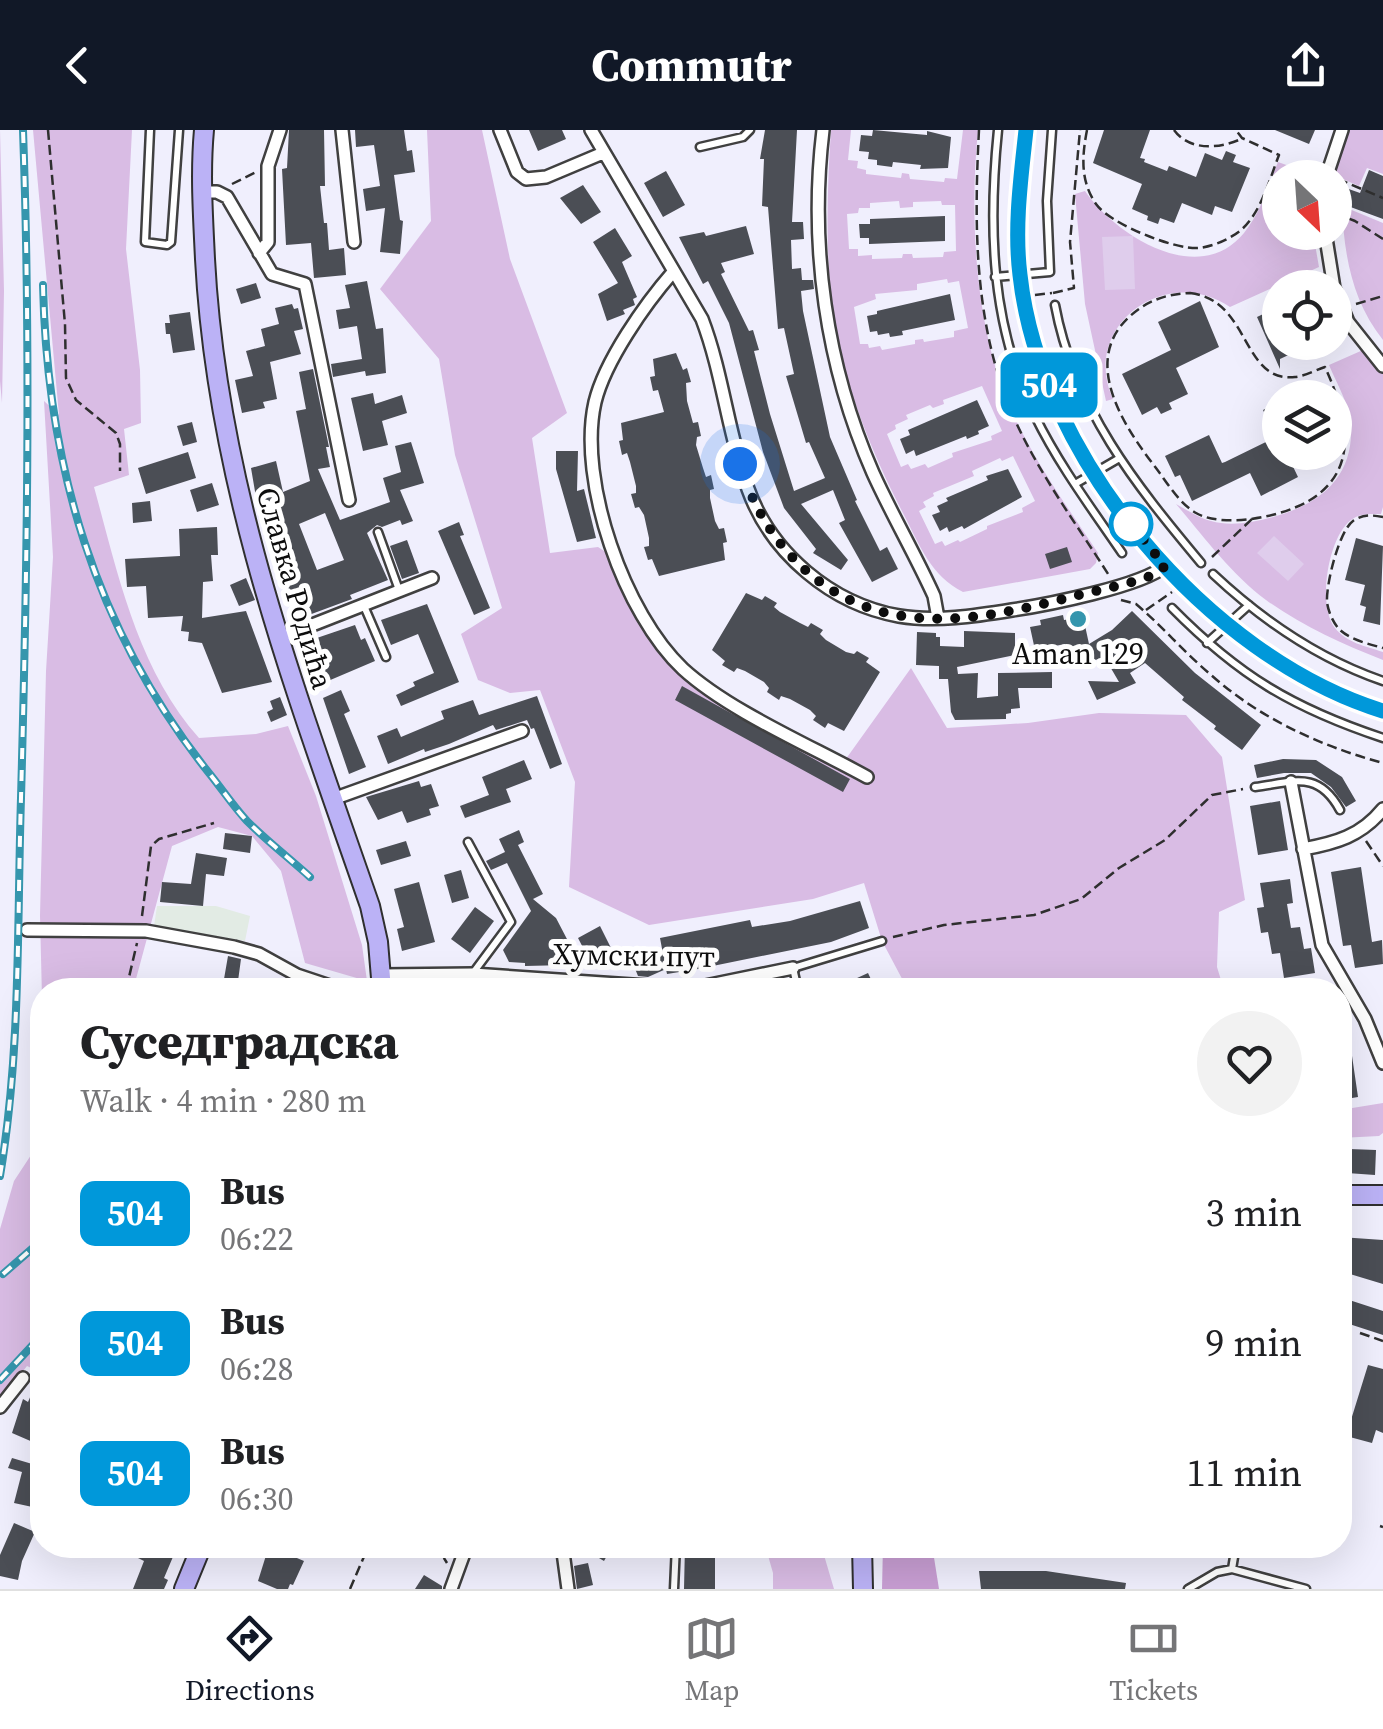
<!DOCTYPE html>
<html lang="en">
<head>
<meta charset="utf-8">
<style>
	body { margin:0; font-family:"Source Serif 4",serif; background:#f2f2f2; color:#202124; height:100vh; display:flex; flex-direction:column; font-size:38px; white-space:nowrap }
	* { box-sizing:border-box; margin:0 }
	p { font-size:32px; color:#757577 }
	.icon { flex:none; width:55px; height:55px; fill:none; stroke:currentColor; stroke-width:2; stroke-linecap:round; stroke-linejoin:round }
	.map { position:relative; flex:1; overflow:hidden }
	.panel { position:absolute; left:30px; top:848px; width:1322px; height:580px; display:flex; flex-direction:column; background:#fff; border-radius:40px; box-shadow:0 10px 40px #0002 }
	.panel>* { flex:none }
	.badge { padding:0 20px; border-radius:15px; font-size:35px; line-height:65px }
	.needle { width:65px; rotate:155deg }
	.controls { position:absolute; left:1262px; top:30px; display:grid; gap:20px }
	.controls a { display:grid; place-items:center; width:90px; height:90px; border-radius:50%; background:#fff; box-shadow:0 10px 40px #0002; font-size:50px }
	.you { position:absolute; width:50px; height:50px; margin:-25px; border:8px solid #fff; border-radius:50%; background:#1a73e8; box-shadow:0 0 0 15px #1a73e833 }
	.map>.badge { position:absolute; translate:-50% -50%; box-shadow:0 0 0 5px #fff }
	.round { display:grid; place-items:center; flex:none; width:105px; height:105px; border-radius:52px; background:#f2f2f2 }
	.head { display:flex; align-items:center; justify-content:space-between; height:170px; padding:0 50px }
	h1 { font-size:48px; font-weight:800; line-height:75px }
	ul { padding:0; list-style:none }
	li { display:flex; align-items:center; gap:30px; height:130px; padding:0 50px }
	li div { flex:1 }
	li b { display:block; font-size:38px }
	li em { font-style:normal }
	li .badge { min-width:110px; font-weight:700; text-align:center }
	header { display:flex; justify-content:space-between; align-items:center; height:130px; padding:0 50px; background:#111827; color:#fff; font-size:45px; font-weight:800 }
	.dock { display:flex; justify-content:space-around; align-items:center; height:140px; border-top:2px solid #e0e0e0; background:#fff; font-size:28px; color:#757577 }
	.dock a { display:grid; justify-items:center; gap:5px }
	.dock .on { color:#111827 }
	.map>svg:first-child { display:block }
</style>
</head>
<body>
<header><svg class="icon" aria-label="back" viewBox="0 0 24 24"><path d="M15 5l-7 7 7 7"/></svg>Commutr<svg class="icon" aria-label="share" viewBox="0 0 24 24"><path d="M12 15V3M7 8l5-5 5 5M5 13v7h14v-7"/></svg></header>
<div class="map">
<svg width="1383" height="1459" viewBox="0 0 1383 1459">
	<rect width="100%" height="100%" fill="#f0effd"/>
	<path fill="#e2ebe4" d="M157,776H216L250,786L245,811L154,796Z"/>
	<path fill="#d9bce4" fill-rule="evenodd" d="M0,0L4,161L2,273L0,251Z
		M33,0H132L126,119L140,240L141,293L124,299L129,345L94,357C118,444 137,538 199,608L256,604L288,596L316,666L362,815L367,851L305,833L281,741L252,706L218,697L172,716L133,860H42V868L40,786L46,541L53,427L44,271L59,285Z
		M427,0H482L510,129L567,283L532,308L550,423L598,417L618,430L659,514L709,560L843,633L911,538L947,598L1028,593L1099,583L1186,585L1222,627L1245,770L1219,782L1217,837L1224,860H908L882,811L864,753L813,769L649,795L569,757L575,652L540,560L510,563L478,550L461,504L502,478L455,325L439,229L380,159L431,91Z
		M831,0H851L848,30L858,31L857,38L866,40V44L901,48L902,43L909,44L910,49L944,52L945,48L957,49L963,0H978C969,89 975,204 1014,286C1037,335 1068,378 1098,423L1096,433L1090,439L963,462C931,446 920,416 904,385C882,343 862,297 848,251C823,176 826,78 831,0ZM899,71L900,78L913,77V72L941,71L942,75H955L956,121L944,122L943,127L913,128L912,124H903L902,128L872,129V125L858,126V119H849L847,84L858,83L859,78H870V73ZM947,149L948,153L959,151L968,198L954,201V207L924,212L923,209L915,210V214L882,220L880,216L869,218L868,214H860L854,177L876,169L875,164L917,160V154ZM982,256L1002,301L991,306L992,310L952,323L953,327L928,338L925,334L911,339L908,334L901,337L887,304L896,299L895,295L908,289L906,285L930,275L933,278L944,274L943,270ZM1013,326L1035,371L1022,378L1023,382L987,396V399L960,412L958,410L945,416L942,411L935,414L919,381L926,377L923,372L934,366L933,363L974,346L972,341L1000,328L1002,331Z
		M1348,0H1383V44L1367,38L1359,56L1331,44Z
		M1278,32L1314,45V47L1280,48V102L1313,103L1319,137L1230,177C1165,133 1080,197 1113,269L1106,271L1085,174L1075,64L1085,61C1116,106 1199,158 1244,103C1261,82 1268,56 1278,32Z
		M1342,76L1383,93V210C1352,171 1344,125 1342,76Z
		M1363,220L1383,244V377L1381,384C1370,384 1360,383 1351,390C1328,407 1317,476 1335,498C1347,513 1365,516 1383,522V530C1342,514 1302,496 1266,470C1231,444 1204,407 1176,374C1187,380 1199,388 1211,391C1231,397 1254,392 1273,387C1320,374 1354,348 1351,294C1349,274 1337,254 1329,235Z
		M42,871V1243L27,1236L0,1270V1099L14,1051L33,1022Z
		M1383,973V1003L1379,1006L1340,1008V980Z
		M765,1415H821L834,1459H773V1443Z"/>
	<path fill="#c89ed3" d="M883,1415H932L939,1459H882Z"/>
	<path fill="#dfcdec" d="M1133,106L1135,159L1105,160L1102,107Z
		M1274,406L1304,434L1288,451L1257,423Z"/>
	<path fill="#4b4e55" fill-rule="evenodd" d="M289,0H324L325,56H320L324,93H327L329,120L344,118L346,145L314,148L311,113L286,115L282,39L287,38Z
		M355,0H404L407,21L412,20L415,42L394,45L400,90L403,91L400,124L380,122L385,78L366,81L363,59L380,56L374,15L356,17Z
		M529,0H562L566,9L538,21Z
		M765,0H797L792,92H803L804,109L791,110L792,139L801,138L802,150H813L814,159L801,161L803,181L830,307L857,370L855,371L880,421L887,417L898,439L872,452L839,393L845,390L833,360L801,374L848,430L841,440L813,423L816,419L784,378L763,322L729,193L708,151L703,154L679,107L704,102L706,106L746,96L754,124L721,133L725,142L721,144L749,201L753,200L759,220L754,221L770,284L794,361L825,348L809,312L806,313L786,246L794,244L784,198L778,199L768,77L762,76L764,29H760Z
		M873,0L927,5V1L951,7L948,38L920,39L921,35L893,32L892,37L877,35V30L868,29L869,22L859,21L861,5L872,6Z
		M1104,0H1150L1140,28L1145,29L1144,32L1167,41L1169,36L1196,47L1205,23L1222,30L1226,21L1236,25L1233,32L1250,38L1232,82L1215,76L1212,85L1182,73L1174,93L1160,88L1158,94L1147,90L1148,86L1132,79L1142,54L1093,33Z
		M1275,0H1315L1309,14Z
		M1369,40L1383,46V89L1337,72L1343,57L1360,63Z
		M666,41L685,75L663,87L644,53Z
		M583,55L601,82L581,94L560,68Z
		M945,86V111L869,114V108H860L859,94H870V89Z
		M615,98L632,126L622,132L637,167L633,169L635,175L623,180L625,184L607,191L598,164L618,153L593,112Z
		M367,151L376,199L383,198L386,243L366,246L365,241L333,247L331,234L362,229L357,196L339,199L336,180L350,178L345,155Z
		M256,153L261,168L241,174L236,159Z
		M950,164L955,190L902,201L903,205L890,207L889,203L878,205L877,201L870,202L867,186L877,184V181Z
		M1200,171L1219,217L1176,238L1188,264L1169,273L1172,279L1161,284L1157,277L1142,285L1122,244L1171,220L1158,192Z
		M292,174L294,179L298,178L303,199L294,201L301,224L270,232L277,269L263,272L265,278L242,283L235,250L253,246L246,221L265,216L261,199L279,194L275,178Z
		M1280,176V212H1316L1280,229V239L1257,187Z
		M190,182L195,220L173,223L170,204H166L165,193H170L169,185Z
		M676,223L683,240L687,238L691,252L686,253L687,271L693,293L698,292L701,306L697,307L696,315L703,338L706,347L711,345L714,359L710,360V368L715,391L719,399L724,398L727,412L723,413L725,430L659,446L652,429L648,430L644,417L649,416V408L644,385L639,377L635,378L631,364L636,363V356L630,332L627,323L622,325L619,311L623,310L621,293L664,282L658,260L653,261L650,247L655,246L653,229Z
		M313,239L329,317H326L330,337L318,339L340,390L390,372L383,348L401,342L395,316L411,312L424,353L400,360L413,391L402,395L400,390L382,397L377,395L367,403L388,450L350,465L352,469L298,489L284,452L289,450L257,373L251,338L276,331L283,362L310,351L296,281L306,279L299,242ZM325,383L344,430L317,440L299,394Z
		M373,263L375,274L402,265L407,283L382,291L388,315L363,321L351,268Z
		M977,270L989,296L978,301L979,304L967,309L966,306L916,326L914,320L906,324L900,309L910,305L908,300Z
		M1280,271V322H1286L1298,347L1261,366L1250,343L1192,371L1180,345L1175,347L1165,326L1209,305L1222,333L1225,332L1276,307L1263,280Z
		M192,292L197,312L183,316L177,296Z
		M556,321H578L577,361L584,359L596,408L577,412L556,339Z
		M188,322L196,348L146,364L138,338Z
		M1008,339L1022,367L964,399L962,396L949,402L947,397L940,401L932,385L940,382L937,376L948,371L946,368L988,350L986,346Z
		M212,353L219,375L197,382L190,360Z
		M150,371L152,391L133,393L132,373Z
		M459,392L464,405L460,406L490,478L474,485L438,401Z
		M217,397L218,425H211L213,451L203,452L202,488L246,481L272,552L222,563L202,513L188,511L189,502L181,501L183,486L148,488L146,456L127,457L125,429L180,426L179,399Z
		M1356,408L1383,416L1380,495L1363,491L1366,477L1360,475L1365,455L1345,450Z
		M407,410L419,443L402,449L390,416Z
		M1067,417L1072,432L1050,439L1045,424Z
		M246,448L255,470L239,476L230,455Z
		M746,463L762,470L765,466L777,473L774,477L780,482L800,493L808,497L811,493L823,500L820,504L826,510L846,522L854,524L857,521L869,528L866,532L880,542L844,601L828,593L825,598L813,590L816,586L810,580L790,569L781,566L779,570L767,562L769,558L764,552L745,541L737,538L734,542L722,535L725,531L712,520Z
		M427,474L459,552L401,576L396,565L415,556L413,552L434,543L418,504L391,515L381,490Z
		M1132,481L1195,543L1261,595L1242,620L1214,599L1216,596L1182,570L1184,567L1145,533L1130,543L1136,553L1097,570L1088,551L1119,552L1105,528L1068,535L1065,514L1035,520L1030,497L1041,495L1040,490L1063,485L1064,490L1077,488L1084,491L1089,514L1112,500Z
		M355,495L361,510L365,508L375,531L328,551L308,511Z
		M964,501L1015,503V525L957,537L958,544L978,543L977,568L998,566V543L1052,542V558H1018L1020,578L1011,579V583L1006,584V589L955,590L951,582L948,549H939V536L916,535L917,502L936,503V507H940V516L964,517Z
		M682,556L850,649L843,662L675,570Z
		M341,560L350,581L344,584L366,637L349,644L323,568Z
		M537,566L562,634L550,639L534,598L531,599L527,590L496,600L493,595L449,614L425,622L424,619L388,634L377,606L397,598L401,607L444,589L441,581L473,570L479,585Z
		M280,567L287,585L271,592L267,582L273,579L270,571Z
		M1283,629L1316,630L1342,647L1356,671L1346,677L1331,657L1311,643H1284L1257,648L1254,635Z
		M524,630L532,649L506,659L511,672L465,688L460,676L489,665L482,647Z
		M419,651L421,657L431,654L439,676L429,679L431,685L407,693L402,681L378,690L366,667Z
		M1280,671L1288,720L1258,725L1250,676Z
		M519,700L524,712L518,715L543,764L533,769L556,788L568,811L567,835L525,836V833L509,832L503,820L531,781L507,733L491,740L486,731L505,722L499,709Z
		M225,703L252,706L250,723L223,719Z
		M406,711L411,726L381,735L376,720Z
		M196,723L227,728L224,746L206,744L203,776L160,772L162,752L191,754Z
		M1361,737L1372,812L1382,810L1383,834L1355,838L1351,815L1343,816L1331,742Z
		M461,740L469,768L452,773L444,745Z
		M1290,749L1293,773L1287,774L1291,798L1300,797L1304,819L1311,818L1315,843L1284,848L1280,823L1272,824L1268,802L1261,803L1257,778L1264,777L1260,753Z
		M419,752L435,812L402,821L397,799L404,797L394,759Z
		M860,771L869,798L831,812L698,839L667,844L666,839L648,847L638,846L634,836L663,824L660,808L750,790L752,797L790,791Z
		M475,777L494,791L470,823L451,809Z
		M600,796L614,824L592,835L578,808Z
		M228,826L241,829L238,851L224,849Z
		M868,843L876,860H831Z
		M1351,919L1358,967L1340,970V921Z
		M1349,1019L1376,1020L1375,1045L1347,1043Z
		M1340,1107L1383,1110V1154L1340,1141Z
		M1340,1167L1383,1181V1205L1340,1191Z
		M1368,1235L1383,1239V1303L1376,1300L1372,1313L1346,1306Z
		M42,1240V1316L12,1303L23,1269L28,1272Z
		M12,1328L39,1336L30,1363L40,1365L37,1378L14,1373L22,1342L8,1338Z
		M14,1393L35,1402L22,1431L18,1450L0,1446V1425Z
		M112,1415H178L164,1448L168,1450L164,1459H133L144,1431Z
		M577,1415H613L604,1431Z
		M685,1415H715V1459H684Z
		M268,1419L277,1423L278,1420L304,1431L293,1455L290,1454L288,1459H277L258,1451Z
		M588,1433L593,1455L577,1459L574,1436Z
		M979,1441H1046L1126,1453L1125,1459H981Z
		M424,1445L442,1456V1459H415Z"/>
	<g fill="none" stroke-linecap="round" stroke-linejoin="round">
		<defs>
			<path id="lane" d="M150,0L145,112L167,115L171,112L179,0
				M998,0C988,98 991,196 1035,286C1059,335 1092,379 1122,423
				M700,17L743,7L750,0
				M995,147L1050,142L1047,71L1052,0
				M1055,175C1074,278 1135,354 1201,433
				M1075,354L1118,329
				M378,402L399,460
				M1213,444C1262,490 1319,529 1383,551
				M364,476L386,527
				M1172,478C1239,546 1293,578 1383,608
				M1207,513L1249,475
				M1255,657C1294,652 1318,640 1340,680
				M468,712L511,792L473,843
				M798,860L793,838L882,811
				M1232,1439L1236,1415
				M674,1459L676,1415
				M1188,1459L1217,1442L1232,1439L1306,1459"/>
			<path id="street" d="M342,0L354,112
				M500,0L517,42L526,49L546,47L603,23
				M591,0L702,189C723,244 728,304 748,359C771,423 831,474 899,486C936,492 975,486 1012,480C1046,475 1142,456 1165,436
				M823,0C809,116 826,236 873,343C892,385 915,424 934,466L938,488
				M1026,0C1021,48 1014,97 1020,145C1040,329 1207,526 1383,581
				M1326,48L1342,0
				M202,62H217L227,67L272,144L305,154L349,370
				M1325,102L1334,158
				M259,123L268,112V36L280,0
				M673,142C645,174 605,231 595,272C577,351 625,485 683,539C729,581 811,616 867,647
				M1335,160L1348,192L1383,236
				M279,508L432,448
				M1291,652L1322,815L1365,889L1383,933
				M333,669L522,601
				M1303,719C1336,713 1361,706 1383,679
				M27,800L146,801L234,817L259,824L297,845L342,860
				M382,845L473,844L662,857L705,856L793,838
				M0,1277L23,1248
				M562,1415L568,1459
				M451,1459L467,1415"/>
			<path id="secondary" d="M204,0C200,43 203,86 205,129C217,358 296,562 370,776L378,812L382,860
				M1340,1065H1383
				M862,1415L863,1459
				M184,1459L202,1415"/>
		</defs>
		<use href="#lane" stroke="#404040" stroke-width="11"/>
		<use href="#street" stroke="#404040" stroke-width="16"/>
		<use href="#secondary" stroke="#2f2f2f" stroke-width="22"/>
		<path stroke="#2f2f2f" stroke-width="2.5" stroke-dasharray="10 5" stroke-linecap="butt" d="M48,0L65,194L66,248L76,270L116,303L120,314V341
			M979,0C974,95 974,191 1011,281C1036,340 1076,393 1110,447
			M1087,0C1082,26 1080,51 1096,74C1110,94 1175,120 1199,118C1214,116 1230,109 1241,100C1261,83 1270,48 1279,25L1242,8L1236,0
			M1174,0C1189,21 1219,19 1241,9
			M1338,49L1383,68
			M232,54L256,42
			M1335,83L1355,91L1383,109
			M1053,163L1074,158L1070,112L1080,0
			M1190,163C1251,170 1241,253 1295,247C1305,246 1316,240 1325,237C1343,277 1361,329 1320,363C1295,385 1226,400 1196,383C1179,373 1168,354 1156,338C1125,298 1081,233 1128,188C1146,171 1165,164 1190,163Z
			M1035,165L1052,163
			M1356,174L1383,166
			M1383,387C1372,385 1363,384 1353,391C1339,401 1326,454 1327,472C1328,481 1333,493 1340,500C1351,510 1369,514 1383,518
			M1212,427L1253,388
			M1121,470L1136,474C1162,496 1184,522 1210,544C1259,588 1320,616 1383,633
			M1146,480L1172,462
			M1366,711L1383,736
			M142,786L151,716L159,709L214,693
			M893,807L944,795L1034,785L1081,769L1119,738L1165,710L1212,665L1243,659
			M126,860L137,813
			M1360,1203L1383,1211
			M1380,1396L1383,1397
			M436,1415L447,1433
			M350,1459L369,1415"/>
		<use href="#lane" stroke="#fff" stroke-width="6"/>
		<use href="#street" stroke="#fff" stroke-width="11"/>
		<use href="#secondary" stroke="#bbb2f6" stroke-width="18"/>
		<defs>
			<path id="rail" d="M43,155C47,336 95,500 209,643C222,659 233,676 247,691C267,711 289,728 310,747
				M0,1046C21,921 17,794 21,668C27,445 31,222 23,0
				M3,1144L42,1110
				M0,1250L42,1205"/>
		</defs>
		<use href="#rail" stroke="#3596ad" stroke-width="8"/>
		<use href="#rail" stroke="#fff" stroke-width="4" stroke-dasharray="11" stroke-linecap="butt"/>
	</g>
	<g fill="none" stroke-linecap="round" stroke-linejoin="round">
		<defs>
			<path id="line" d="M1026,0C1021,47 1014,97 1020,145C1040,328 1208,527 1383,581"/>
		</defs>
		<use href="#line" stroke="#fff" stroke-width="22"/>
		<use href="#line" stroke="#0098da" stroke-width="15"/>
		<path stroke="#0d0d0d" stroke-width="10" stroke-dasharray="0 18" d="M740,334C763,413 825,478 910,487C968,494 1027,478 1083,464C1108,458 1133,453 1156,444L1165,436L1131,394"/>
	</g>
	<circle fill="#fff" stroke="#0098da" stroke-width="5" cx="1131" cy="394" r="20"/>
	<circle fill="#3596ad" stroke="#fff" stroke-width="4" cx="1078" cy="489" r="10"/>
	<g text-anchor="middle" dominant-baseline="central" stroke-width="10" stroke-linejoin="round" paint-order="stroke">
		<g font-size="30" fill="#0d0d0d" stroke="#fff">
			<text transform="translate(295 458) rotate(74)">Славка Родића</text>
			<text transform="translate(634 825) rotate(1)">Хумски пут</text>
		</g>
		<g font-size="30" fill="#0d0d0d" stroke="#fff">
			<text x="1078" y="523">Aman 129</text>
		</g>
	</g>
</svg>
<div class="controls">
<a><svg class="needle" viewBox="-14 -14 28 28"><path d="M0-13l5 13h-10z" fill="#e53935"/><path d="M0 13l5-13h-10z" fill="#757577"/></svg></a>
<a><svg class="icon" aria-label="locate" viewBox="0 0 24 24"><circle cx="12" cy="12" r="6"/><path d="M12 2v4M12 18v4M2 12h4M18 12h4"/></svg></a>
<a><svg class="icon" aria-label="layers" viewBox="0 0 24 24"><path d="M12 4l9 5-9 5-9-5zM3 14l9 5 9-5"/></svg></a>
</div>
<div class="you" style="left:740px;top:334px"></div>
<b class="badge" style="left:1049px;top:255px;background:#0098da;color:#fff">504</b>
<section class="panel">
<div class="head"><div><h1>Суседградска</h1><p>Walk · 4 min · 280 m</p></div><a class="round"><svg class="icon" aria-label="heart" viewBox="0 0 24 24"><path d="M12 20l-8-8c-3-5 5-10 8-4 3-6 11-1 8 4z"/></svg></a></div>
<ul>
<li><span class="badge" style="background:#0098da;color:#fff">504</span><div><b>Bus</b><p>06:22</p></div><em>3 min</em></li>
<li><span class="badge" style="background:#0098da;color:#fff">504</span><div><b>Bus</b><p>06:28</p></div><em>9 min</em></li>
<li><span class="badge" style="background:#0098da;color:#fff">504</span><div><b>Bus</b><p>06:30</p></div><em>11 min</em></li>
</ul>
</section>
</div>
<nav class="dock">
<a class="on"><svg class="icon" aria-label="directions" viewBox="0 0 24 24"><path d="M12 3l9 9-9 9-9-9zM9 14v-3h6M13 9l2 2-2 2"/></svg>Directions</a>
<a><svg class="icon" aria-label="map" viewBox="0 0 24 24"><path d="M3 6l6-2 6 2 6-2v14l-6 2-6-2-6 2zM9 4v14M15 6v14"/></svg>Map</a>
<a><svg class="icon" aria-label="tickets" viewBox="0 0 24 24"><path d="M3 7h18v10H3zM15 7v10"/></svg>Tickets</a>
</nav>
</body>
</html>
